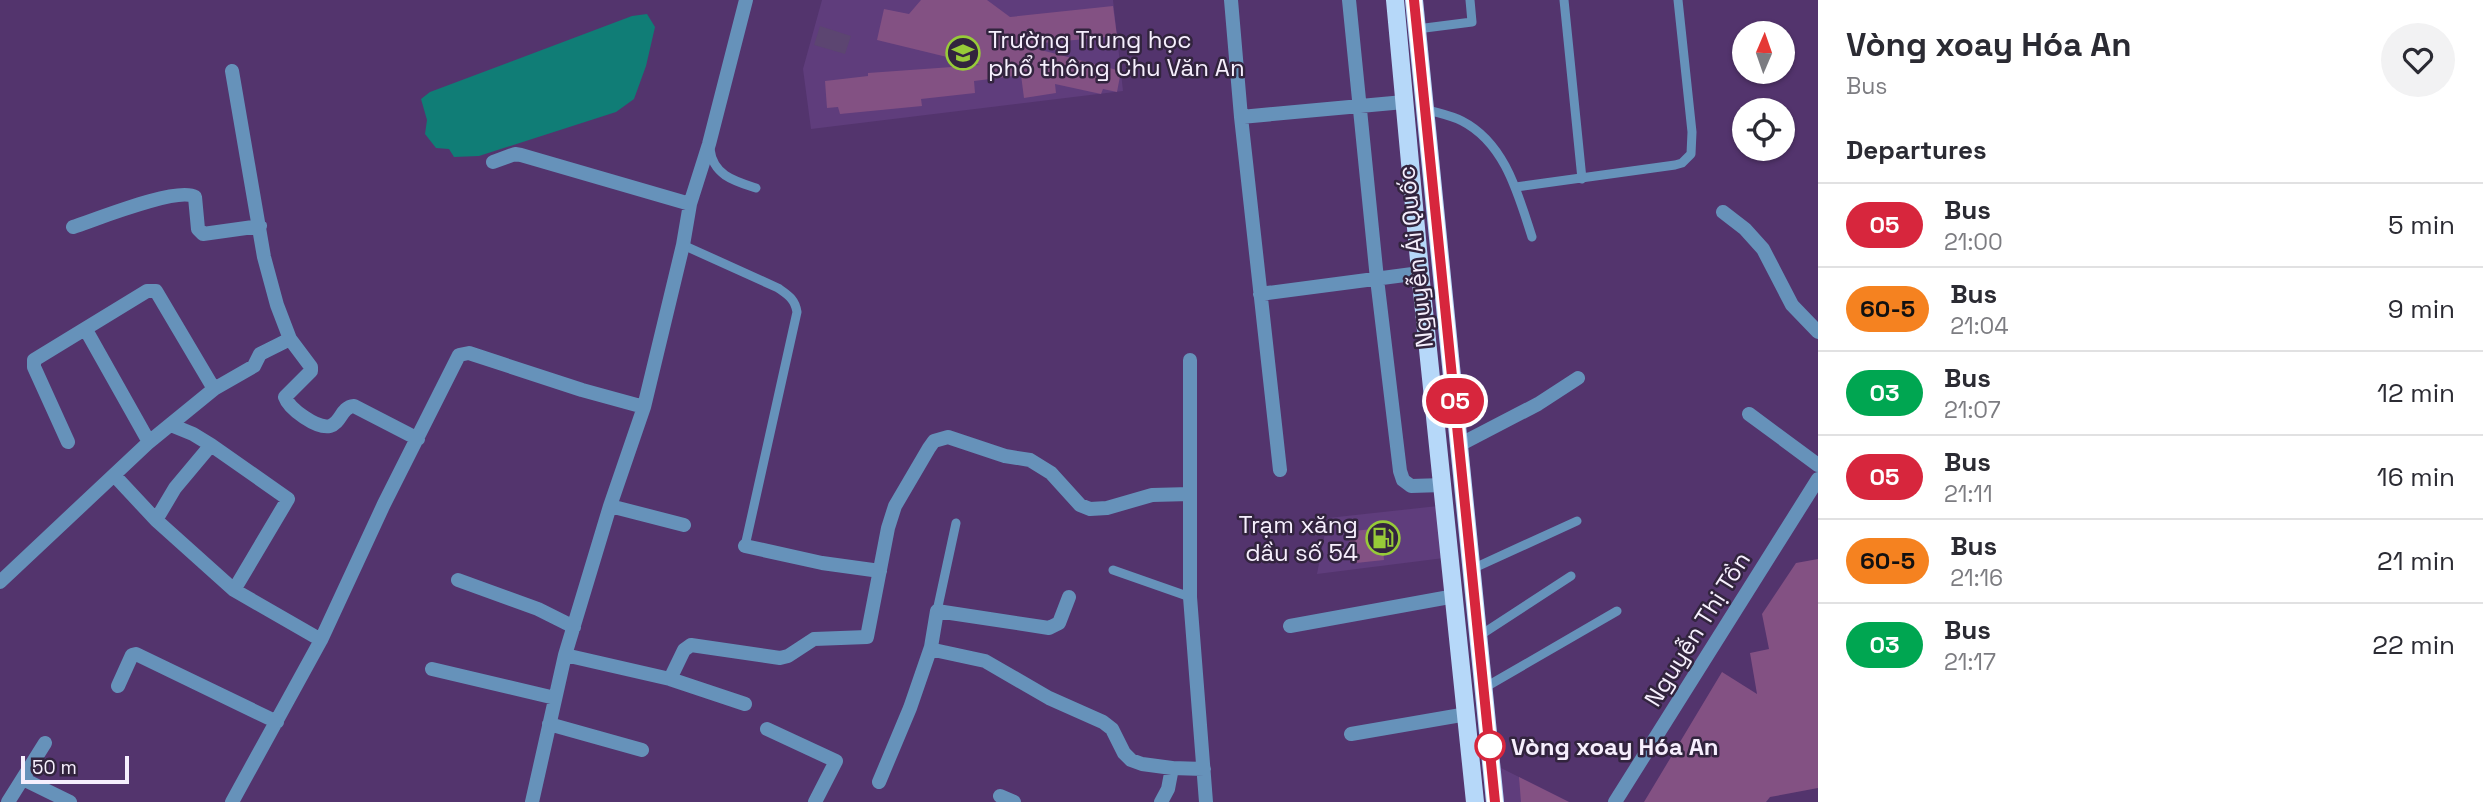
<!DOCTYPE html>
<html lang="en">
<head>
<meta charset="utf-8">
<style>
	body { margin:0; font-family:"Space Grotesk",sans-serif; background:#f2f2f3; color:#2b2b33; height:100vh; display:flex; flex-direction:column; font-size:26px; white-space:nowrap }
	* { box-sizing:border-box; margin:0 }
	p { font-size:23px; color:#7c7c81 }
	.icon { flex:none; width:38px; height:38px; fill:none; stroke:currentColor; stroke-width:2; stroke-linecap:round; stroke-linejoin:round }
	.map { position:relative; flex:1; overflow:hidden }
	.sheet { display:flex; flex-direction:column; background:#fff; width:665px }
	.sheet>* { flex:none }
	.badge { padding:0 14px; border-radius:23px; font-size:24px; line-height:46px }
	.needle { width:46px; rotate:2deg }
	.fabs { position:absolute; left:1732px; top:21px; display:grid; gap:14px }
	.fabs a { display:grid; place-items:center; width:63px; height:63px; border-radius:50%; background:#fff; box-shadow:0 2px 5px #0004; font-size:35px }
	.scale { position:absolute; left:21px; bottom:18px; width:108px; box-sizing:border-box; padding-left:7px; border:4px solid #f6effd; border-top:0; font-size:19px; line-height:24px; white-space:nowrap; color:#f6effd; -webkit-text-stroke:5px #32243e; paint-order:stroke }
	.map>.badge { position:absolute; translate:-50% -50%; box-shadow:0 0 0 4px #fff }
	h2 { padding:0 28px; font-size:26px; line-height:63px }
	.round { display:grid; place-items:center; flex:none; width:74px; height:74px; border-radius:37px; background:#f2f2f3 }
	.summary { display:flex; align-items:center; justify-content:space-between; height:119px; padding:0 28px }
	h1 { font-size:33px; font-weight:600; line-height:52px }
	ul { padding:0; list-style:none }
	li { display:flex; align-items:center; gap:21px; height:84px; padding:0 28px; border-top:2px solid #e1e1e2 }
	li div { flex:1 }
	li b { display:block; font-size:26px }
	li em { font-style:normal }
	li .badge { min-width:77px; font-weight:700; text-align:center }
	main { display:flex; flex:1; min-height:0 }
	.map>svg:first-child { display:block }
</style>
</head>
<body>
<main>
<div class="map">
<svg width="1818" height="802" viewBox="0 0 1818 802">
	<rect width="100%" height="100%" fill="#53346d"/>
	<path fill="#5f3d7c" d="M822,0H1113L1123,91L811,129L803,69Z
		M1438,506L1444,558L1317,574L1328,518Z
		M1501,768L1569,802H1503Z"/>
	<path fill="#5c4571" d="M820,26L851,36L845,54L814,45Z"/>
	<path fill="#107d76" d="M647,14L655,27L646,66L634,99L616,112L479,156L454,157L449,149L436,148L425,134L427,120L421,99L430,92L632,16Z"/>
	<path fill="#835183" d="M921,0H987L1010,17L1113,6L1117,36L1022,45L1121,71L1117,92L1103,89L1101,94L1055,84L1056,93L1024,98L1021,75L974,81L975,93L921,99L922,106L840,114L838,107L827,108L825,81L868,76V73L980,65L877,40L884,9L909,14Z
		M1381,528L1384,560L1356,563L1355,558H1351L1349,535L1354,534V531Z
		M1818,559V788L1770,797L1766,802H1644L1722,672L1757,694L1750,653L1769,649L1762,614L1796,563Z
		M1519,777L1569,802H1521Z"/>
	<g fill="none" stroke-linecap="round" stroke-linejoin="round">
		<path stroke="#6692ba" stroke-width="9" d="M1564,0L1582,179
			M1417,29L1472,22L1470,0
			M1425,109C1437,113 1450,115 1462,121C1505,143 1518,194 1532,237
			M710,149C713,175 734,181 756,188
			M1516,187L1675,165L1682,163L1691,154L1692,132L1678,0
			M683,245L778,288C788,295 795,299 797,312L745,546
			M1472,569L1577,521
			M1113,570L1190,597
			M937,611L956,523
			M1479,636L1571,576
			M1484,688L1617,611"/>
		<path stroke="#6692ba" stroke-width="14" d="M1231,0L1241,117L1280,470
			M1349,0L1377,279L1400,471L1403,480L1411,486L1443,485
			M232,71L264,257L277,305L290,339L311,367V371L285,397C289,409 317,429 330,426C341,423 341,407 354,406L418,439
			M1241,117L1404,102
			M493,162L515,154L521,155L690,204
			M1723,212L1745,229L1763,249L1792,305L1818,332
			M73,227C95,220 178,186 195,197L198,229L203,234L260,226
			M1260,294L1420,273
			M86,330L149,442
			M1190,360V597L1206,802
			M1749,414L1818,465
			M171,425L193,434L211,445L288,499L234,590
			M68,442L34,367V360L147,291H156L214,389
			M211,445L175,488L156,520L234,590L321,640
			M1459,445L1538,404L1578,378
			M114,475L156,520
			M610,506L684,525
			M745,546L822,563L880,571
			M458,580L538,609L574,627
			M0,582L149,442L214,389L254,366L260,354L290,339
			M1069,597L1059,623L1049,628L937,611L931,647L934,650L985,661L1049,698L1103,722L1112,729L1124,753L1131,760L1142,764L1172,768L1204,769
			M1290,626L1455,596
			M565,655L670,679L684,650L691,645L780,658L788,656L814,639L867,637L888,528L895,506L929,448L934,441L948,437L1005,456L1030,460L1051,473L1080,505L1090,509L1107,508L1152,495L1190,494
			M432,669L555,698
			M670,679L745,704
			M118,686L132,655L136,654L277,722
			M549,724L642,750
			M767,729L836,761L815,802
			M1351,734L1467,714
			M23,779L70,802
			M879,782L910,708L931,647
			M1000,796L1014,802
			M8,802L45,743
			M232,802L321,640L384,504L459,355L469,353L582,390L644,407
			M532,802L565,655L610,506L644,407L683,245L690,204L709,144L746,0
			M1161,802L1168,789L1172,768"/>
		<path stroke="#6692ba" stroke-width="14" d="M1615,802L1818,479"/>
		<path stroke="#b6d8f9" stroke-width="18" d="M1395,0L1421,282L1475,802
			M1414,0L1495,802"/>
	</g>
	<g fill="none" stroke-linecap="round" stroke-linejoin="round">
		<defs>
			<path id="line" d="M1414,0L1495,802"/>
		</defs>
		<use href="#line" stroke="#fff" stroke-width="16"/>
		<use href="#line" stroke="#d7263d" stroke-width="10"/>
	</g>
	<defs>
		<symbol id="school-ring" viewBox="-11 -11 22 22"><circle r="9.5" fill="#32243e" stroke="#97cb38" stroke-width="1.5"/><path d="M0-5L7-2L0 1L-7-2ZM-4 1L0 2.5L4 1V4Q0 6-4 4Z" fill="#97cb38"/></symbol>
		<symbol id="fuel-ring" viewBox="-11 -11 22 22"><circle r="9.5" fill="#32243e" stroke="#97cb38" stroke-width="1.5"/><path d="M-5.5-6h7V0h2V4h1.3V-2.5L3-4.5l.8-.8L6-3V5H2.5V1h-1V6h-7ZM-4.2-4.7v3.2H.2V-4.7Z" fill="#97cb38"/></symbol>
	</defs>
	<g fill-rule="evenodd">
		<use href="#school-ring" x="944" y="34" width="38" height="38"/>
		<use href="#fuel-ring" x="1364" y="519" width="38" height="38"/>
	</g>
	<circle fill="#fff" stroke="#d7263d" stroke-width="3.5" cx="1490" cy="746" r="14"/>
	<g text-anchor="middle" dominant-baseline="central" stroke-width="5" stroke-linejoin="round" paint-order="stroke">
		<g font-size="24" fill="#f6effd" stroke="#32243e" text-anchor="start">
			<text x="988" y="39">Trường Trung học<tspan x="988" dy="28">phổ thông Chu Văn An</tspan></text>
			<text x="1358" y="524" text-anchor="end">Trạm xăng<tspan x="1358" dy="28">dầu số 54</tspan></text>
		</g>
		<g font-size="24" fill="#f6effd" stroke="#32243e">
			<text transform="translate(1415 257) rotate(-96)">Nguyễn Ái Quốc</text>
			<text transform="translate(1697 629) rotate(-58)">Nguyễn Thị Tồn</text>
		</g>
		<g font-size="24" font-weight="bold" fill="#f6effd" stroke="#32243e" text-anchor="start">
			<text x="1511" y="746">Vòng xoay Hóa An</text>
		</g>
	</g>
</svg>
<div class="fabs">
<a><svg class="needle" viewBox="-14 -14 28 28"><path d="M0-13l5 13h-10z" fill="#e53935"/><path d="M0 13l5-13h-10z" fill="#7c7c81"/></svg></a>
<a><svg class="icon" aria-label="locate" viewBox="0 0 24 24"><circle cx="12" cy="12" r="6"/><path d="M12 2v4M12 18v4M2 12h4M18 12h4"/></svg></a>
</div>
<div class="scale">50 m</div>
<b class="badge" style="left:1455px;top:401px;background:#d7263d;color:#fff">05</b>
</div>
<section class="sheet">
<div class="summary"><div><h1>Vòng xoay Hóa An</h1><p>Bus</p></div><a class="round"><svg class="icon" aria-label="heart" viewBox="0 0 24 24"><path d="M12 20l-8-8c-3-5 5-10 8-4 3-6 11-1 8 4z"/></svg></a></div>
<h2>Departures</h2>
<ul>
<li><span class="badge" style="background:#d7263d;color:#fff">05</span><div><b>Bus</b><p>21:00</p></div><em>5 min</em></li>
<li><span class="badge" style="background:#f58220;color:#111">60-5</span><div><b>Bus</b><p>21:04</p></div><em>9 min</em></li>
<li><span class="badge" style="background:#00a651;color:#fff">03</span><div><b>Bus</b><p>21:07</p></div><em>12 min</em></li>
<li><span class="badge" style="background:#d7263d;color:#fff">05</span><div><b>Bus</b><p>21:11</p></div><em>16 min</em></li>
<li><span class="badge" style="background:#f58220;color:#111">60-5</span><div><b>Bus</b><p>21:16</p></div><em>21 min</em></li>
<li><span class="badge" style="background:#00a651;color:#fff">03</span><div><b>Bus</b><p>21:17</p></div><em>22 min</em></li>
</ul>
</section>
</main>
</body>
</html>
